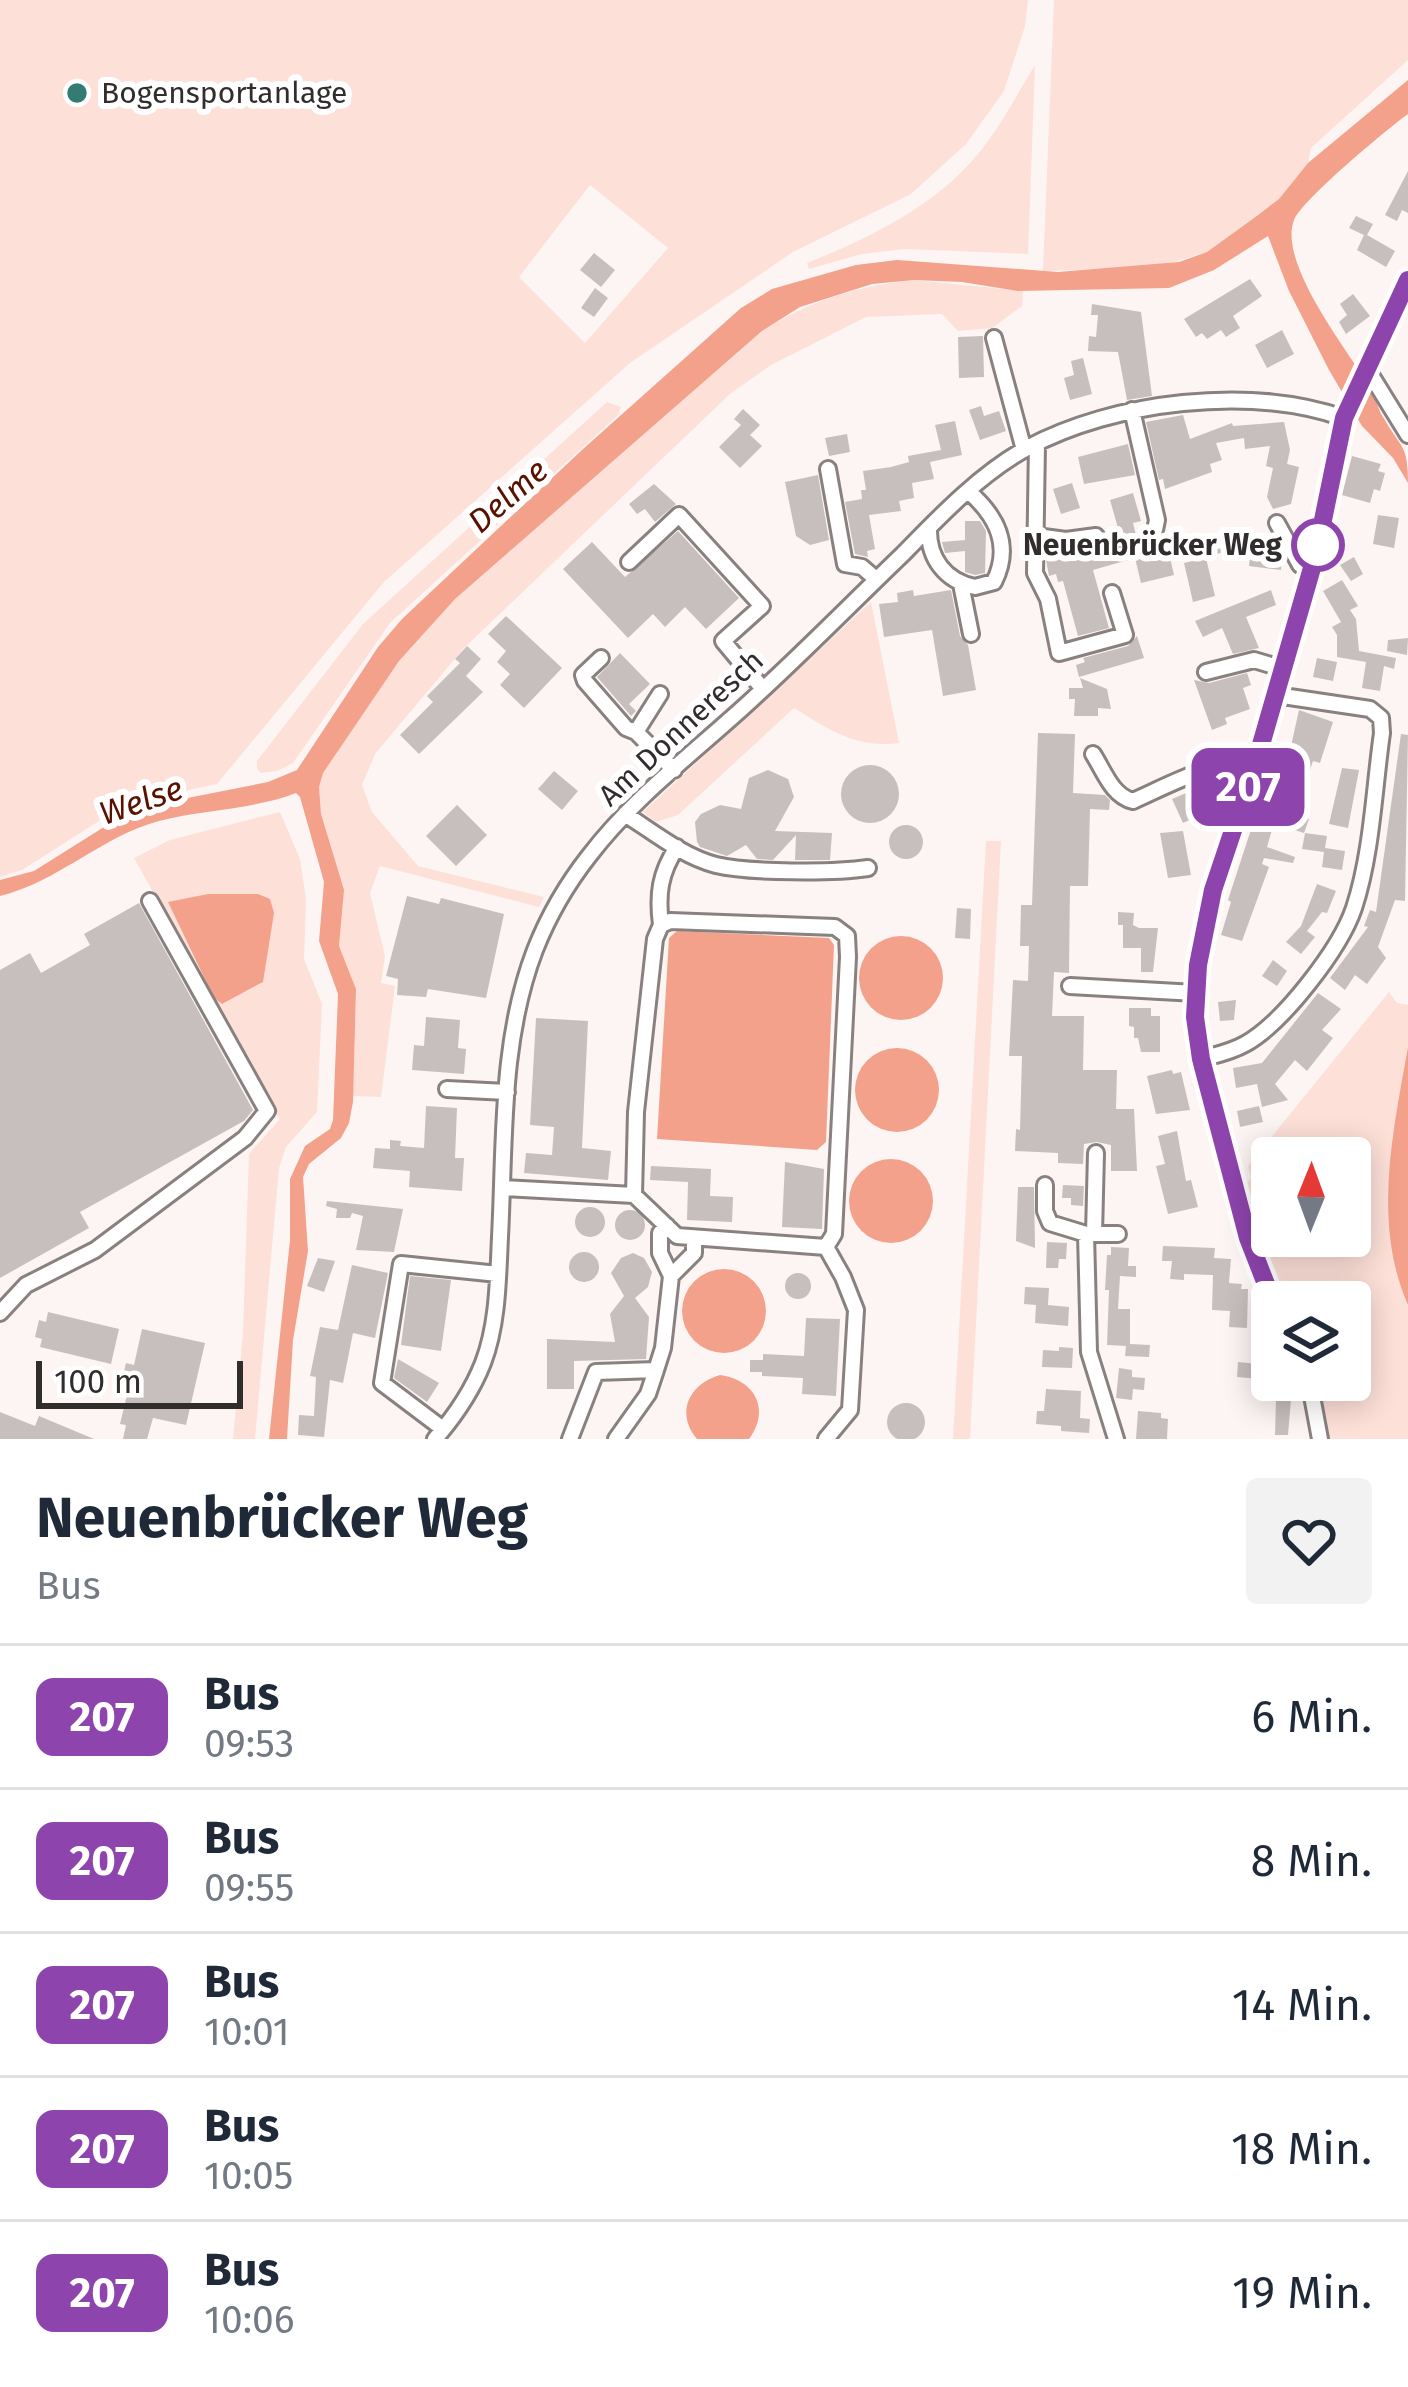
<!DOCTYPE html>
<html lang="de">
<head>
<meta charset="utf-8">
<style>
	body { margin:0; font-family:"Fira Sans",sans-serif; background:#f2f2f3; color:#1f2937; height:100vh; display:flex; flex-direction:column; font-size:45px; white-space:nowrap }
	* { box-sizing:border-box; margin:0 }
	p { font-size:39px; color:#747a83 }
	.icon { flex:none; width:66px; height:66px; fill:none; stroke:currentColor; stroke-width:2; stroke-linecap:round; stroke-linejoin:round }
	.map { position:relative; height:1439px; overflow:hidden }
	.sheet { display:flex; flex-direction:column; background:#fff; flex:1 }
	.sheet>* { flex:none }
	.badge { padding:0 24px; border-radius:18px; font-size:42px; line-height:78px }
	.needle { width:78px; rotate:1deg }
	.fabs { position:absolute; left:1251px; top:1137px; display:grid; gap:24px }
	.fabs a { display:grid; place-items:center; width:120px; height:120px; border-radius:12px; background:#fff; box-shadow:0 6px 30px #0003; font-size:60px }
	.scale { position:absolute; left:36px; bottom:30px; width:207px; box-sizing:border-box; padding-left:12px; border:6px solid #312d2d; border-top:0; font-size:33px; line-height:42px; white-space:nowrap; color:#312d2d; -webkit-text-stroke:9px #fff; paint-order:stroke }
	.map>.badge { position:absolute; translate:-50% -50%; box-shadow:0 0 0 6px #fff }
	.round { display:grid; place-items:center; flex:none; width:126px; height:126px; border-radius:12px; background:#f2f2f3 }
	.summary { display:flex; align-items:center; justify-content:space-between; height:204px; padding:0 36px }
	h1 { font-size:57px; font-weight:700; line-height:90px }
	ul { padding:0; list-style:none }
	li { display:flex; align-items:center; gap:36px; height:144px; padding:0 36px; border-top:3px solid #e0e1e3 }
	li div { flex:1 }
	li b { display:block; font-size:45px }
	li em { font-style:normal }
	li .badge { min-width:132px; font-weight:700; text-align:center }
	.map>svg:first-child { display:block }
</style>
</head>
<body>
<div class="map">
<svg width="1408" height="1439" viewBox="0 0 1408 1439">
	<rect width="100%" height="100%" fill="#fdf5f3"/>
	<path fill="#fde0d8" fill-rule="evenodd" d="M0,0H1028L1025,26L1004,91L966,144L911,194L793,252L630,363L384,582L217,784L160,796L99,821L22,870L0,877ZM590,185L668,248L585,343L519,277Z
		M1054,0H1408V60L1311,148L1308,163L1279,199L1207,252L1157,267L1043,271Z
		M1035,65L1028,254L905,249L862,254L809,269L807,263C872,237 942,203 985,145C1004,120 1019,91 1035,65Z
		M914,280L1023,291L1022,306L992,328L958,331L942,314L866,317L771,365L730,394L463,649L375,754L362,785L372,812L418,866L544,897L539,907L380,866L370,893L385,956L381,983L395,986L381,1097L353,1096L356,989L339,946L343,902L321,814L319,787L322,773L399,661L455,599L762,331C810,301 857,286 914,280Z
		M607,402L621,407L618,415L390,623L293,763L277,771L261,773L257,769V761L363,624Z
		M871,602L899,743C856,749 828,729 794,708L678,815L656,822L643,812Z
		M280,812L300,859L306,899L304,959L322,1004L317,1112L286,1147L279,1168L255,1439H233L243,1333L249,1154L280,1119L134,858L170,840ZM208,894H258L274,913L262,983L222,1004L214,998L169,903Z
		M986,841H1001L970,1439H953Z
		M1389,992L1397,1003L1408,1005V1047L1392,1140L1408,1305V1439H1327L1317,1380H1350V1302H1284L1272,1277L1245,1186L1251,1178L1248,1166ZM1272,1158H1350V1236H1272Z"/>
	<path fill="#f3a18b" d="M1408,80V114C1386,130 1303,199 1294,220C1277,264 1352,356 1373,392C1377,400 1378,410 1383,417C1401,449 1408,443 1408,483L1393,458L1362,426L1329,370L1289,291L1268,236L1214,270L1169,288L1018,291L962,282L914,280L872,284L800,307L762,331L455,599L399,661L323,773L319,787L321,814L344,890L339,946L356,989L353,1102L349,1123L341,1138L309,1164L303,1177L308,1251L293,1340L287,1439H269L290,1240V1179L305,1146L330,1129L333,1120L338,994L319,941L324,882L300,797L296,793C252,810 204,809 159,821C102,836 58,882 0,896V880L34,871L104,827L162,803L268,782L297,770L378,647L402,619L583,449L741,308L772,289L856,265L897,260L1058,272L1179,262L1207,252L1258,215L1279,199L1308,163Z
		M208,894H258L270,899L274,913L263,982L222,1004L214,998L168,902Z
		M677,931L829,938L834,945L826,1142L817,1150L657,1139L669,938Z
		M859 978a42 42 0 1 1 84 0a42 42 0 1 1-84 0Z
		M1408,1047V1305C1372,1223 1393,1131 1408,1047Z
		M855 1090a42 42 0 1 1 84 0a42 42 0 1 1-84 0Z
		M849 1201a42 42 0 1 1 84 0a42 42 0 1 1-84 0Z
		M682 1311a42 42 0 1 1 84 0a42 42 0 1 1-84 0Z
		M720,1375C755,1380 771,1409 749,1439H697C675,1413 689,1384 720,1375Z"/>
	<path fill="#c7bfbd" d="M1408,171V213L1402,210L1397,221L1385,215Z
		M1356,216L1373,224L1367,235L1395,251L1386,267L1357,250L1364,235L1349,228Z
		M594,253L615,270L601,287L580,270Z
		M1250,279L1262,296L1233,316L1240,328L1226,337L1221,330L1207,339L1202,333L1196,337L1184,319Z
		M595,288L608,298L594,317L581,308Z
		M1353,294L1370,316L1346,334L1339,322L1347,315L1340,304Z
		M1092,304L1141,312L1152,396L1127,400L1118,352L1088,351L1089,336L1096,337L1098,315H1091Z
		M1282,330L1294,354L1267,368L1255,345Z
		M983,336L984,377L959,378L958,337Z
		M1083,358L1092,394L1070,400L1064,378L1074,375L1071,361Z
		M981,406L984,416L999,411L1006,431L980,440L969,410Z
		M743,409L760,425L750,435L762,446L740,468L719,447L741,425L734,419Z
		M1183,415L1190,439L1232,423L1233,426L1284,422L1290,450L1287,464L1299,467L1291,504L1273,509L1267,497L1273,468L1266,466L1270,446L1245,449L1244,438L1216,443L1222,460L1210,464L1212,472L1165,489L1163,479L1159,480L1146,422Z
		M955,421L962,455L930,462L934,479L912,483L914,498L899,501L901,511L869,515L875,549L867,551L868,557L855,554L845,502L862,499L861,490H866L863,471L891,467L909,462L908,456L941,450L935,425Z
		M847,434L850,452L829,456L825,438Z
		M1128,444L1135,475L1084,484L1078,457Z
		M1352,456L1381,464L1378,471L1385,473L1380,491L1374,489L1370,503L1342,495Z
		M818,475L829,540L810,545L796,536L785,482Z
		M1072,483L1080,508L1061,514L1053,489Z
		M654,484L676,504L655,522L645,509L637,514L629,504Z
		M1133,493L1141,521L1133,523L1141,556L1168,549L1174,575L1141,583L1135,558L1093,570L1109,628L1078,636L1063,581L1058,582L1056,574L1049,576L1046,560L1070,554L1069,551L1086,552L1122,542L1110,500Z
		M1378,515L1399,518L1394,548L1373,544Z
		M965,521H980L986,531L985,573L975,575L965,572V551L945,553L943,546L942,542L965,540Z
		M1234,530L1239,547L1217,554L1211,537Z
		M678,531L739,598L706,629L685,607L665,627L653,614L628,638L563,569L592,542L625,577Z
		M1252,541L1276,544L1282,556L1281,570L1249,566Z
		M1354,557L1363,574L1351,581L1340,565Z
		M1206,558L1215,596L1193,602L1184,563Z
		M1342,580L1358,606L1350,610L1356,619L1359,651L1396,658L1394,669L1384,666L1380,691L1362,688L1366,662L1337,657V635L1332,627L1341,622L1323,591Z
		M913,590L914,596L951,590L960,636L968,645L976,690L943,696L932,630L884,637L879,604L898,602L897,593Z
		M1271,590L1276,605L1246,617L1259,648L1233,654L1222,628L1203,637L1195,621Z
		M506,616L562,668L524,708L500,685L510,674L497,662L506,651L488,634Z
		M1137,636L1144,658L1079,677L1076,665L1085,662L1083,658L1128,646Z
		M1408,638L1407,655L1387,651L1388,640Z
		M467,646L481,659L466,676L483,692L419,754L400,735L433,702L427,696L460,663L455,659Z
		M620,653L650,684L629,704L636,711L631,716L597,677Z
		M1317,658L1337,662L1333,681L1313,677Z
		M1247,673L1251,685L1243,688L1250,709L1225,718L1227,724L1212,730L1194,680L1209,683Z
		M1080,678L1107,689L1111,709L1098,708V716H1074L1075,699H1069V688H1083Z
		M1299,710L1333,722L1320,763L1313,761L1296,814L1309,819L1304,833L1274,823L1267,847L1295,857L1293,863L1264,858L1262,864L1269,867L1242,941L1221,935L1231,902L1228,900L1277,750L1286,752L1291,746Z
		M1038,733L1075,734L1073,793L1105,795L1110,800L1109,810L1090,809L1088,886H1070L1069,973L1054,972L1052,1016H1084L1083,1070H1117L1116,1109H1134L1137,1171H1111V1145L1097,1142L1084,1144L1083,1164L1058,1163V1153L1015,1151L1016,1129L1020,1130L1022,1056H1009L1013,980L1028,981L1029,946H1020L1021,905H1032Z
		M1401,734L1408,735L1405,901L1395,900L1378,947L1386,958L1367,984L1355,975L1345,990L1330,978L1368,927L1364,926L1370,910L1376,912Z
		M841 794a29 29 0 1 1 58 0a29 29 0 1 1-58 0Z
		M1342,768L1359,770L1348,828L1329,824Z
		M768,770L788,779L794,797L775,831L832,833L830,860H795L796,835L773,860L757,859L746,845L727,856L700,847L697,842L695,822L701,814L720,805L741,809L749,778Z
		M554,771L578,791L562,810L538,789Z
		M1198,788L1209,811L1183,823L1172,799Z
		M457,805L487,835L456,866L426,836Z
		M889 842a17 17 0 1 1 34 0a17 17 0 1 1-34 0Z
		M1183,831L1191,875L1168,878L1160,833Z
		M1305,833L1327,836L1325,848L1345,851L1342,870L1322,867L1324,852L1302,849Z
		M1317,884L1336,891L1327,913L1322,912L1307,931L1315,937L1301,954L1286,942L1301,926Z
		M407,896L439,904L441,898L504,914L486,998L428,989L426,997L397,995L398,979L386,976Z
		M139,903L253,1110L244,1121L80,1212L89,1228L0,1278V970L30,953L41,973L90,945L84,934Z
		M957,908L971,909L970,939L955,938Z
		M1118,912L1134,913L1133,925L1139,928H1158L1153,972H1141V948H1123V925H1118Z
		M1273,960L1287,971L1277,986L1262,976Z
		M1318,993L1341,1009L1322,1030L1333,1038L1307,1071L1295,1060L1275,1084L1288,1100L1262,1107L1257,1084L1236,1088L1233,1068L1262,1063Z
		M1236,1000L1234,1020L1220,1021L1218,1002Z
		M1129,1008H1151V1016H1160V1052H1141L1138,1038H1134V1027L1129,1026Z
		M426,1017L460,1020L458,1048L466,1049L464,1074L412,1070L414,1045L424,1046Z
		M536,1018L588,1021L582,1148L611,1151L608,1180L524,1173L526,1153L552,1155L554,1127L530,1125Z
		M1172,1070L1173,1074L1181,1072L1190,1110L1156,1114L1147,1076Z
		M426,1106L457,1108L455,1158H464L462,1191L409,1187L410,1171L373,1168L375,1148L390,1149V1140L401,1141L400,1146L424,1148Z
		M1259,1106L1263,1122L1240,1127L1237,1111Z
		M1177,1131L1186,1181L1191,1180L1198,1207L1168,1214L1156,1166L1165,1164L1158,1136Z
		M1358,1138L1369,1145L1363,1154L1368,1172L1357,1174L1350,1151Z
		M785,1162L824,1169L822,1229L782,1227Z
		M651,1166L711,1169L710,1196L733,1197L732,1222L687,1220L688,1182L650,1180Z
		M1063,1185L1084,1186L1083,1206L1071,1205V1198H1062Z
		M1018,1187H1034L1035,1248L1016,1241Z
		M327,1201L403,1209L394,1252L356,1250L363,1216L352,1213L350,1218H336L337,1209L326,1206Z
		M575 1222a15 15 0 1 1 30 0a15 15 0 1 1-30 0Z
		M615 1225a15 15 0 1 1 30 0a15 15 0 1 1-30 0Z
		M1047,1242L1067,1243L1066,1259H1059L1058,1268H1046Z
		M1163,1246L1215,1248L1214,1258L1231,1259L1229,1283L1242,1284L1241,1289H1248L1247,1328L1229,1327L1230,1311L1212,1310L1213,1275L1184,1274V1280L1170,1279L1172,1261H1162Z
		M1111,1247L1129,1248L1128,1266H1136V1277L1120,1276L1118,1309H1130V1344L1150,1345L1149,1357L1125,1356L1126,1346L1107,1345L1109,1290H1105L1107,1255H1111Z
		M569 1267a15 15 0 1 1 30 0a15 15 0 1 1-30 0Z
		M633,1253L644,1258L652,1272L648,1287L635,1298L649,1317L646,1359L574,1361V1389H547V1339L615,1342L610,1314L624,1296L611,1273L621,1258Z
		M318,1258L335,1261L324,1292L307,1286Z
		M352,1265L388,1273L375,1338L353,1333L343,1383L330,1380L324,1437L298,1435L299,1415L314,1416L316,1377L310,1376L320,1327L338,1330Z
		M785 1286a13 13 0 1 1 26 0a13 13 0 1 1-26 0Z
		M410,1276L451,1280L441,1351L401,1345Z
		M1025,1287L1049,1288L1048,1305L1069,1307L1068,1326L1035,1323L1036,1305L1024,1304Z
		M48,1312L119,1329L111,1364L40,1347L42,1339L35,1337L39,1320L46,1322Z
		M806,1318L840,1319L836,1396L802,1394L803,1378L762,1376V1372H750V1360H763V1354L804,1356Z
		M142,1329L205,1343L186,1425L153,1418L147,1439H123L126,1425L120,1424L127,1395L119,1393L126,1363L134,1365Z
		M1059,1347L1073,1348L1072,1368L1042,1367L1043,1350L1059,1351Z
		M1261,1347L1272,1348V1380L1237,1377L1238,1362L1259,1364Z
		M398,1359L439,1383L427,1402L394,1378Z
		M1119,1368L1132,1370V1377L1145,1378L1144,1390L1133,1389L1132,1400L1116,1398Z
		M1046,1389L1081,1391L1080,1418L1090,1419L1089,1433L1061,1431V1426L1036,1424L1037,1411H1044Z
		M1276,1399H1291L1288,1435H1275Z
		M887 1422a19 19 0 1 1 38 0a19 19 0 1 1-38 0Z
		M1138,1411L1161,1413V1418L1168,1419L1167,1439H1136Z
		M0,1412L35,1426L39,1416L94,1439H0Z"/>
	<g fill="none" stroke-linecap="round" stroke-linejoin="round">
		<defs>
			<path id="minor" d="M994,338L1024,450
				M1366,367L1408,435
				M1132,410L1157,520L1155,530
				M1037,443L1035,573L1048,599L1059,653L1125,635L1112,593
				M828,469L845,564L862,567L876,579
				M1277,523L1300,565L1312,569
				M929,528C928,558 945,581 975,587L994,582C1012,546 997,516 968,491
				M1036,536L1066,540L1096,536
				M629,562L679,515L762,606L723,641L763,689
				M961,584L971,634
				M601,658L583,675L585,681L626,728L636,732
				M1206,672L1254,660L1284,669
				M660,694L636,732L674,770
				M1093,754C1104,771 1112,796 1133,801C1173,783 1211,761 1256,762
				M625,814C653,832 684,857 716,865C750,873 834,873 868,868
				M661,925C657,894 660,873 677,847
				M1070,986L1196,993
				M1201,1059C1216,1055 1231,1052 1245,1044C1283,1023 1340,949 1354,908C1372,853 1374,789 1382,733L1381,718L1370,709L1276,695
				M447,1089L507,1092
				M1045,1185V1211L1050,1223L1086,1234
				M502,1188L634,1195L677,1236L826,1247L843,1277L856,1310L850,1410L826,1439
				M634,1195L636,1112L655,939L661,925L670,921L835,927L847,936L848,957L834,1234L826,1247
				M667,1226L660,1233V1253L671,1276
				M1094,1234L1096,1153
				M1273,1302L1248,1239L1201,1059L1195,1017L1198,965L1213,890L1256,762L1316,554L1344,418L1408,280
				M0,1313L26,1285L95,1250L245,1138L267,1111L150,901
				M1309,1380L1320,1439
				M443,1429L382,1383L401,1264L498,1274
				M435,1439C455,1416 472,1391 483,1363C498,1324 498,1278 500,1237C505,1141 500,1041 535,950C548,917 567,884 589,856C636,794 703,746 759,693C808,648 855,600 903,554C940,516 980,474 1027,448C1115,401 1249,385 1344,418
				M570,1439L596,1372L656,1370L663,1348L671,1276L694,1253V1238
				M616,1439L648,1394L656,1370
				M1116,1439L1089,1352L1086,1234H1118"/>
		</defs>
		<use href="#minor" stroke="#88817f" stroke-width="20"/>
		<use href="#minor" stroke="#fff" stroke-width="14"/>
	</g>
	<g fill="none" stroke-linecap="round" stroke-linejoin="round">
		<defs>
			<path id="line" d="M1273,1302L1248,1238L1201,1059L1195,1017L1198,965L1213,890L1256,762L1316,554L1344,418L1408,280"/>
		</defs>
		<use href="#line" stroke="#fff" stroke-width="27"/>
		<use href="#line" stroke="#8e44ad" stroke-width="18"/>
	</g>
	<circle fill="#347b73" stroke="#fff" stroke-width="4.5" cx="77" cy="93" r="12"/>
	<circle fill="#fff" stroke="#8e44ad" stroke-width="6" cx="1318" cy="545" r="24"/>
	<g text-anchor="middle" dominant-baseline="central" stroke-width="12" stroke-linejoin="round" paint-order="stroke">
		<g font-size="30" fill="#312d2d" stroke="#fff" text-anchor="start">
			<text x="101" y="93">Bogensportanlage</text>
		</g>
		<g font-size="30" font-weight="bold" fill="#312d2d" stroke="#fff" text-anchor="end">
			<text x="1282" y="545">Neuenbrücker Weg</text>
		</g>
		<g font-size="30" fill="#312d2d" stroke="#fff">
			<text transform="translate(681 728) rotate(-43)">Am Donneresch</text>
		</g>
		<g font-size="33" font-style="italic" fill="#5a1200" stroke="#fff">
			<text transform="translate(508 496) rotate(-41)">Delme</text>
			<text transform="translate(141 801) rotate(-19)">Welse</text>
		</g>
	</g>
</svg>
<div class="fabs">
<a><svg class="needle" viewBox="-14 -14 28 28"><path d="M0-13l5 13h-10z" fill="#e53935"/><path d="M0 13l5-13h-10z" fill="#747a83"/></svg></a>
<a><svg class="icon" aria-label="layers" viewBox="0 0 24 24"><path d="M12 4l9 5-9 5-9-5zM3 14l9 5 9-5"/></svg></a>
</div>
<div class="scale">100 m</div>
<b class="badge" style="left:1248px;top:787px;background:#8e44ad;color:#fff">207</b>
</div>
<section class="sheet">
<div class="summary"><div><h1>Neuenbrücker Weg</h1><p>Bus</p></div><a class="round"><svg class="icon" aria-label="heart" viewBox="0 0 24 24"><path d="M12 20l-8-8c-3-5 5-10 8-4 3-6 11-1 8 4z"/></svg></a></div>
<ul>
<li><span class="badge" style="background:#8e44ad;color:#fff">207</span><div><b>Bus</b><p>09:53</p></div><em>6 Min.</em></li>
<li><span class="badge" style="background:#8e44ad;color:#fff">207</span><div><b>Bus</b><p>09:55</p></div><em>8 Min.</em></li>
<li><span class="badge" style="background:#8e44ad;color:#fff">207</span><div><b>Bus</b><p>10:01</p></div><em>14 Min.</em></li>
<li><span class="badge" style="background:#8e44ad;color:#fff">207</span><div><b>Bus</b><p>10:05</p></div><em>18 Min.</em></li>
<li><span class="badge" style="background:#8e44ad;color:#fff">207</span><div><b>Bus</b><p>10:06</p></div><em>19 Min.</em></li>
</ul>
</section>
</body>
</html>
